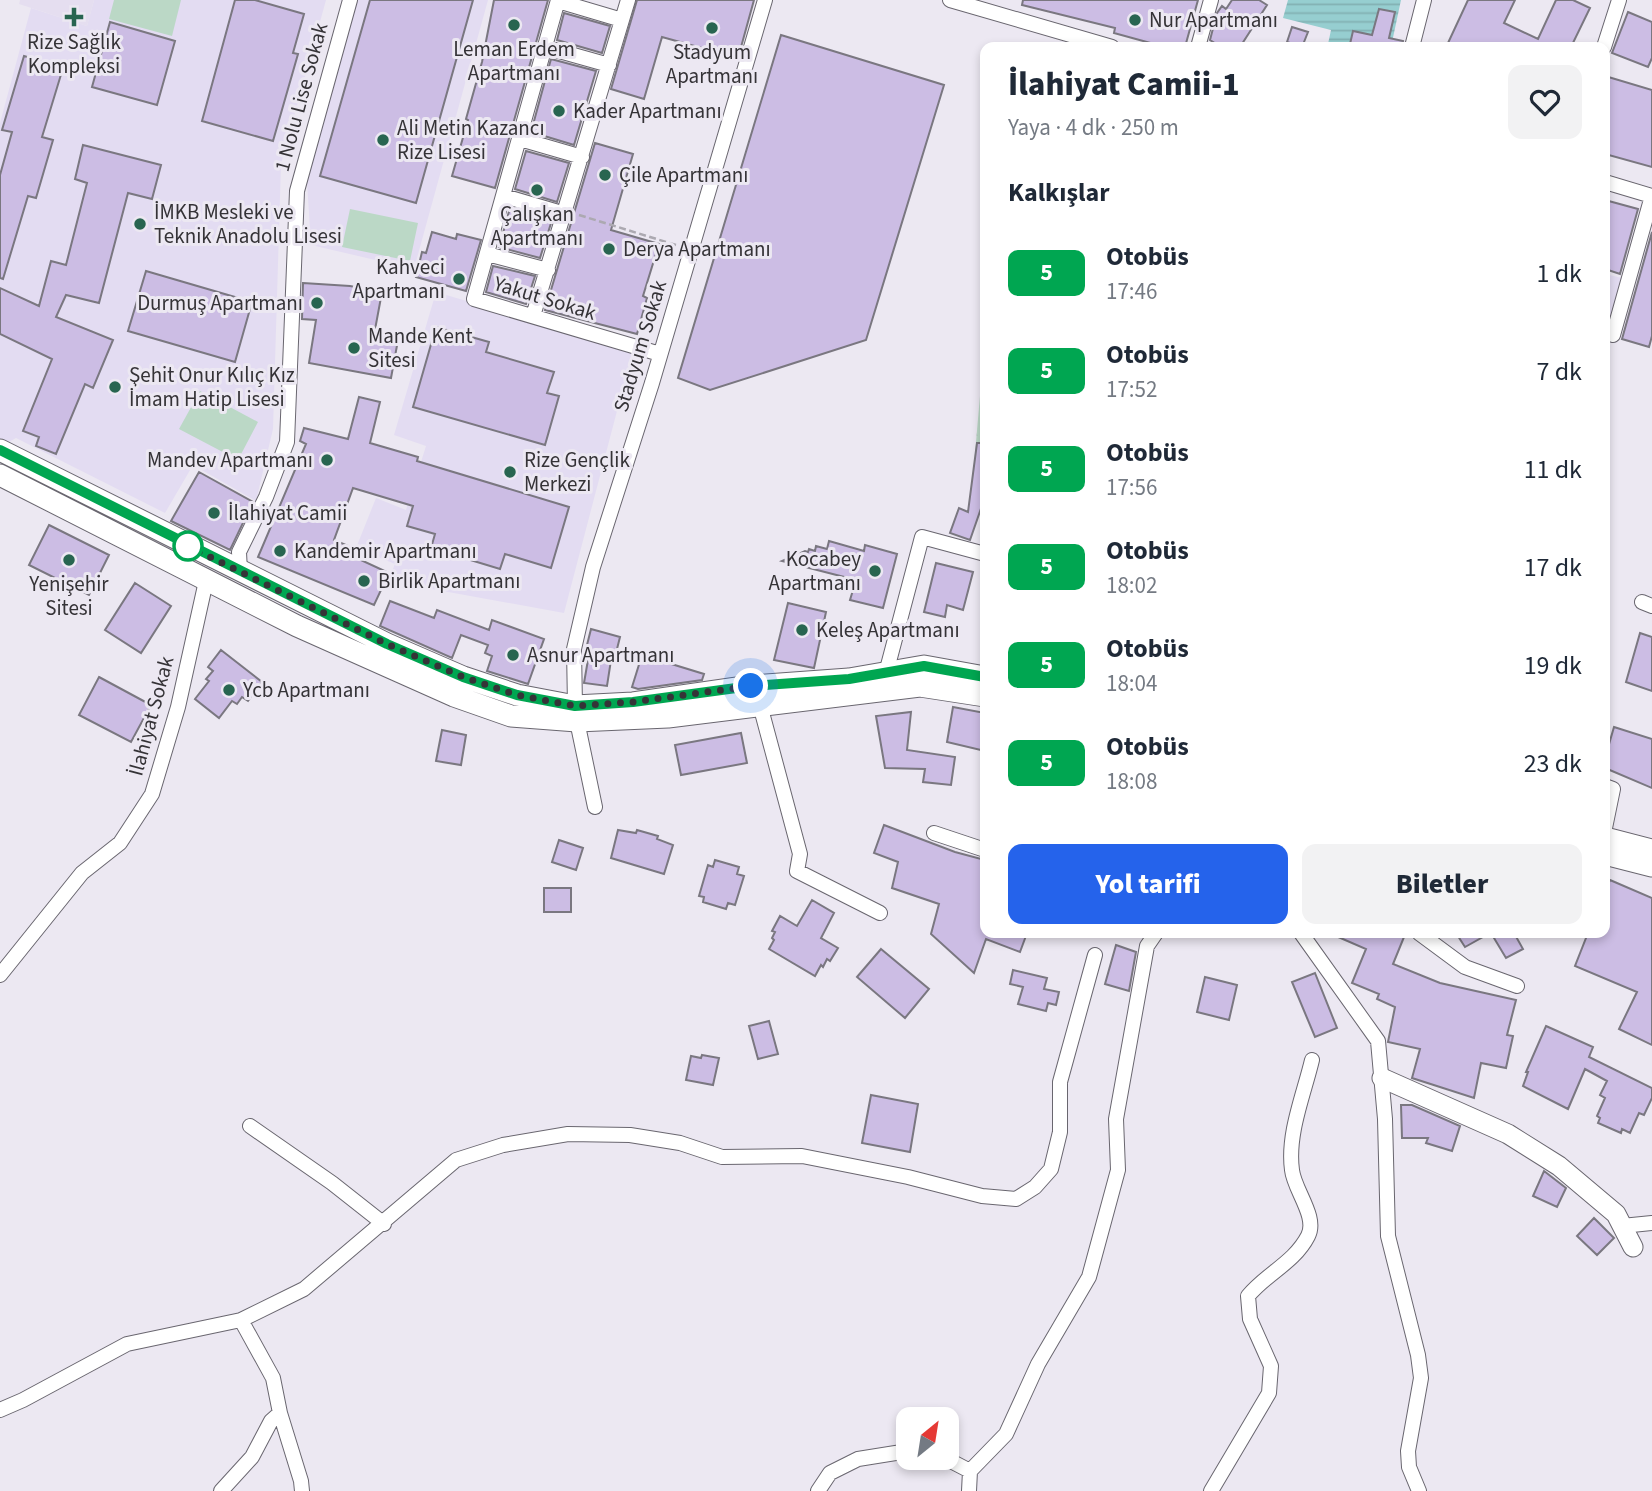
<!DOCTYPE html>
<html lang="tr">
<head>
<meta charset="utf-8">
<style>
	body { margin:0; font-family:"Source Sans 3",sans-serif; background:#f2f2f3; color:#1f2937; height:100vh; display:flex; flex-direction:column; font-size:26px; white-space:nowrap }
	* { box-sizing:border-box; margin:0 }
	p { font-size:23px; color:#747a83 }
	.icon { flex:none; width:38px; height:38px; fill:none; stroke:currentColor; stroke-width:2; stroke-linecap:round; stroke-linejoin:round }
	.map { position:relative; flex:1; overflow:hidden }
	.sheet { position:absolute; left:980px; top:42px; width:630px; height:896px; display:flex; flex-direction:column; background:#fff; border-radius:14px; box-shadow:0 4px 10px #0003 }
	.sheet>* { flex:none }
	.badge { padding:0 14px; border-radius:10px; font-size:24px; line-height:46px }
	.needle { width:46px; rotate:30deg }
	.controls { position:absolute; left:896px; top:1407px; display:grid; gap:14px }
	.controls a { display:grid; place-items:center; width:63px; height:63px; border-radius:14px; background:#fff; box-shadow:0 4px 10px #0003; font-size:35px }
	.you { position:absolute; width:35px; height:35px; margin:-18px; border:5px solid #fff; border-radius:50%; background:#1a73e8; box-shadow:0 0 0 10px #1a73e833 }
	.map>.badge { position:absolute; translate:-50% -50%; box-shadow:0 0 0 4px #fff }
	h2 { padding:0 28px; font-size:26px; line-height:63px }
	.round { display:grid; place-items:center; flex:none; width:74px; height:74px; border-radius:14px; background:#f2f2f3 }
	.overview { display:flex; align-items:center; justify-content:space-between; height:119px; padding:0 28px }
	h1 { font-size:33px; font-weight:800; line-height:52px }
	.cta { display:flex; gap:14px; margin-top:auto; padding:14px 28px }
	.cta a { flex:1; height:80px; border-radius:14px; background:#2563eb; color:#fff; font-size:28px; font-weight:800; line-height:80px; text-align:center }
	.cta a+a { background:#f2f2f3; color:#1f2937 }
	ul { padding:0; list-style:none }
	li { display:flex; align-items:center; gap:21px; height:98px; padding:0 28px }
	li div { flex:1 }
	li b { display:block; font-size:26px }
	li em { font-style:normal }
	li .badge { min-width:77px; font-weight:700; text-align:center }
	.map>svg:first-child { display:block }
</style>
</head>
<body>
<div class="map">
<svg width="1652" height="1491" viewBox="0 0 1652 1491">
	<defs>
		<pattern id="forest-crowns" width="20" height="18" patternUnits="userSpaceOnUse" patternTransform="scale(1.75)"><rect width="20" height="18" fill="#bbd8c6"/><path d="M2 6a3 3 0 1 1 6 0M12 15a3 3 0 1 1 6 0" fill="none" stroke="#a1baab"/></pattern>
		<pattern id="water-rules" width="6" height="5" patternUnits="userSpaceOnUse" patternTransform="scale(1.75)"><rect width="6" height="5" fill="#96ced0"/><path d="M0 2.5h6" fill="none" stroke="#82b1b3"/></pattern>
	</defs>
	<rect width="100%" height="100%" fill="#ece8f2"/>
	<path fill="#e3dcf2" d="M94,0H326L281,164L273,429L256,501L193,465L165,513L16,438L7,443L0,440V123L31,8L87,26Z
		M356,0H488L414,269L311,245L307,182Z
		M1605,274L1622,278L1605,349Z
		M436,292L633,350L564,613L388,581L395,564L356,548L376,498L406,510L426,446L394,435Z"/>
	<path fill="#e5def0" d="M20,0H94L87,26L19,4Z"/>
	<path fill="#bbd8c6" d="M114,0H181L172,36L109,19Z
		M350,209L418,223L410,261L342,247Z
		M200,391L258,422L238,460L179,429Z"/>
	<path fill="url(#forest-crowns)" d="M980,396L985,397V467L974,465Z"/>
	<path fill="url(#water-rules)" d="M1288,0H1401L1391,47H1339L1328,44L1331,30L1283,18Z"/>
	<path fill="#ccbde4" stroke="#7a7780" stroke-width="2" d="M235,0H255L304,14L293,53L298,54L273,141L202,121Z
		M370,0H473L416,203L320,176Z
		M494,0H548L495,188L452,176L468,120L466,119L482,62Z
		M637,0H754L738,58L662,37L644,99L611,89Z
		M1023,0H1198L1185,47H1165L1114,33L1115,28L1022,5Z
		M1232,0H1259L1267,5L1240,47H1221L1210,40L1217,13L1222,6L1226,9Z
		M1468,0H1515L1504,23L1538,39L1556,0H1573L1590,8L1571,47H1458L1448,43Z
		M1379,9L1395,12L1389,38L1403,41L1402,47H1365L1350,44L1353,31L1372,35Z
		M1628,12L1652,22V58L1648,67L1612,53Z
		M564,13L610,26L602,53L557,40Z
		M110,22L175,41L157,105L92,87Z
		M1292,27L1308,32L1302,47L1287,42Z
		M781,35L944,85L866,340L710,390L678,378Z
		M24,56L63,68L42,137L53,140L36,198L28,196L3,279L0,278V175L12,132L2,130Z
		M551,59L596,71L574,145L531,132Z
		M1605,76L1652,90V167L1605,154Z
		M595,143L633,154L611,230L659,244L643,296L647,298L637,334L545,310Z
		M83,145L161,165L152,199L128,193L99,303L66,295L56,317L113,340L93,388L85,384L56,454L36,446L39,437L23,431L52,359L0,334V288L39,306L51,261L66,265L87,183L75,179Z
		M526,151L569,163L557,202L515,189Z
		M1605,200L1638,209L1620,274L1605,269Z
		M510,208L552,220L540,258L499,247Z
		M432,232L456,239L457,234L481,240L466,291L416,277L422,252L426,253Z
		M1652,232V336L1649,347L1622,339Z
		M493,266L535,276L526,304L486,292Z
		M146,271L252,302L235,362L128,331Z
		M303,283L350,286L382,292L374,335L398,340L391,378L309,363L316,320L302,319Z
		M436,327L489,342L486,352L554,372L547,393L559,396L545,445L413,407Z
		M359,397L380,402L370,443L418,457L417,461L569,507L551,568L505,554L500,569L431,548L435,534L407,526L413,506L353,488L334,540L353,548L350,555L389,573L374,605L258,557L306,444L300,441L304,428L348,439Z
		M977,443H985V497L970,540L950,533L959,508L968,512Z
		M199,472L253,502L230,550L171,521Z
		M49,525L109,555L89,595L29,565Z
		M829,541L864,551L865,545L897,554L883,608L850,600L856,580L782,561L805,551L808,552L809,549L815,551L816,546L827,549Z
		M936,563L973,572L963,610L947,605L945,617L924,612Z
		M135,583L171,606L141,653L105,630Z
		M390,601L434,618L437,610L489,630L492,620L544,639L528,684L487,671L492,656L485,653L488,645L461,635L452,658L380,626Z
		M788,603L826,612L814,668L774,660Z
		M591,629L620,637L614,661L611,660L607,686L584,683L589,654L585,653Z
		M1640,633L1652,637V691L1626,682Z
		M221,650L262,682L248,701L242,697L237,704L232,701L219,718L195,699L209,681L206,679L213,671L208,667Z
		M642,655L704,674L702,680L638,689L632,687Z
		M99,677L151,705L131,742L79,715Z
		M953,707L985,713V751L947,742Z
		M911,712L907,750L955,757L951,785L923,782L925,769L885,768L876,716Z
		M1614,727L1652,739V788L1605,768V758Z
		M442,730L466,735L461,765L436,761Z
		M741,733L747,763L681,775L675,745Z
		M884,825L955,852L985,860V933H1027L1020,952L986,939L974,973L931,934L939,904L892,888L898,862L874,853Z
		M618,830L636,833L637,830L658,836L657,839L673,845L664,874L611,858Z
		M559,840L583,848L576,870L552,862Z
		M715,860L739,867L737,874L744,876L735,905L728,903L726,909L703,902L704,897L699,896L708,865L713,867Z
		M1610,880L1652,898V1045L1619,1029L1637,992L1575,966L1588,933H1605V893Z
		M544,888H571V912H544Z
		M812,900L834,913L821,938L838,948L830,961L827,959L823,967L821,965L815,976L769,949L774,940L772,938L775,932L772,931L780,916L797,926Z
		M1329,933H1393L1404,937L1393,964L1440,983L1516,1000L1507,1035L1513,1036L1506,1068L1481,1063L1474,1098L1412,1078L1420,1049L1388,1042L1395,1007L1377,999L1379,994L1352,983L1366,949Z
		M1456,933H1490L1465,947Z
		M1491,933H1514L1523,949L1506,958Z
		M1116,945L1136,952L1129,991L1105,984Z
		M881,949L929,989L905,1018L857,977Z
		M1013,970L1047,978L1044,989L1059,992L1056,1005L1048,1003L1046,1011L1018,1004L1023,987L1010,984Z
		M1315,973L1337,1028L1315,1037L1292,982Z
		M1205,977L1237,985L1229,1020L1197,1012Z
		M769,1021L778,1054L758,1059L749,1026Z
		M1546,1026L1593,1047L1589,1057L1652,1088V1098L1644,1115L1639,1113L1630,1133L1622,1129L1621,1133L1598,1123L1600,1118L1597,1116L1605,1098L1600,1095L1607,1081L1585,1069L1568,1109L1523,1086L1528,1072H1526Z
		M702,1055L719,1058L713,1085L686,1080L691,1056L701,1058Z
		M871,1095L918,1104L910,1152L862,1143Z
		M1401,1105H1412L1460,1126L1452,1151L1426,1143L1428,1138H1402Z
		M1544,1171L1566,1188L1557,1207L1533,1196Z
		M1594,1218L1614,1238L1597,1255L1577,1236Z"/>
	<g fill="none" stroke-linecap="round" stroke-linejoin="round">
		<defs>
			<path id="street" d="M558,0L474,299L660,354
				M950,0L1112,47
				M558,1L622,20
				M545,47L609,65
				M1198,47L1211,0
				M1412,47L1424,0
				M1604,47L1619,0
				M520,139L582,157
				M1605,182L1652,196
				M504,196L565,214
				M487,254L548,270
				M533,316L628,0
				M1613,335L1652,196
				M240,572L239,552L266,497L287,442L297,191L350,0
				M1642,602L1652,606
				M886,673L922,537L985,554
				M760,705L800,854L797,871L880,913
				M575,706L574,649L593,567L652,383L765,0
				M577,721L595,807
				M1605,786L1613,789L1605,828
				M934,833L985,850
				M1301,933L1378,1041L1385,1119L1388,1236L1418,1355L1421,1378L1408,1451L1409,1467L1419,1491
				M1419,933L1465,967L1517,986
				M0,975L82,873L120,843L152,794L178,707L206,581
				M250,1126L332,1183L384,1224
				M1622,1226L1652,1223
				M241,1320L273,1378L280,1413L301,1481L302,1491
				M0,1410L23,1400L127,1344L241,1320L304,1289L456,1160L503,1145L568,1134L630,1135L680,1143L722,1157L802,1156L908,1177L982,1196L1016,1199L1035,1187L1051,1169L1060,1132V1082L1095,955
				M945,1458L970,1471
				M221,1491L252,1457L271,1421L280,1413
				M818,1491L830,1473L858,1459L908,1451
				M969,1491L970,1471L1006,1434L1038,1364L1089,1277L1118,1170L1116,1119L1147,946L1156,933
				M1211,1491L1269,1393L1271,1366L1250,1319L1248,1296C1267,1273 1294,1263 1308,1236C1318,1217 1294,1190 1292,1170C1287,1134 1304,1094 1312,1060"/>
			<path id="secondary" d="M1382,1078L1508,1134L1559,1166L1616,1214L1633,1247"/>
			<path id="primary" d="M0,450L387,644L463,677L517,695L575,706L633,703L751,686L849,679L924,666L985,677
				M0,475L297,626L454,696L511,716L577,721L668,717L920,686L985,696
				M1605,838L1652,850
				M1605,854L1652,866"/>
		</defs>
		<use href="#street" stroke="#69666f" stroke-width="16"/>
		<use href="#secondary" stroke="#69666f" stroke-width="21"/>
		<use href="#primary" stroke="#69666f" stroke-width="23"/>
		<path stroke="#aca9b1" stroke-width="2.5" stroke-dasharray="7 3.5" stroke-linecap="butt" d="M579,215L676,245"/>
		<use href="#street" stroke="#fff" stroke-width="14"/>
		<use href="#secondary" stroke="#fff" stroke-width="19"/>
		<use href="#primary" stroke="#fff" stroke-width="21"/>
	</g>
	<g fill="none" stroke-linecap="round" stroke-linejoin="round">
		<defs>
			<path id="line" d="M0,450L387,644L463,677L517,695L575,706L633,702L751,686L849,679L924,666L985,677"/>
		</defs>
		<use href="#line" stroke="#fff" stroke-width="16"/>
		<use href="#line" stroke="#00a651" stroke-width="10"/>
		<path stroke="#353337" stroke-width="7" stroke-dasharray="0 12.6" d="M188,546L387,644L463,677L517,695L575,706L633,702L751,686"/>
	</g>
	<g fill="#286550" stroke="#ece8f2" stroke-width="2.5">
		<path d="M70.5 6.5h7v7h7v7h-7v7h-7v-7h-7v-7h7z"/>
		<circle cx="1135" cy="20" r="7"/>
		<circle cx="514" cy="25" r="7"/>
		<circle cx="712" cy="28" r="7"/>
		<circle cx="559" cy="111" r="7"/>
		<circle cx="383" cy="140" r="7"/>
		<circle cx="605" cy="175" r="7"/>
		<circle cx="537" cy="190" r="7"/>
		<circle cx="140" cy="224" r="7"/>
		<circle cx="609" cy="249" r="7"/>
		<circle cx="459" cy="279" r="7"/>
		<circle cx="317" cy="303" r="7"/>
		<circle cx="354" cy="348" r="7"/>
		<circle cx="115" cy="387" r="7"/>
		<circle cx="327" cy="460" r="7"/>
		<circle cx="510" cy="472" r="7"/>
		<circle cx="214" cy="513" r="7"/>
		<circle cx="280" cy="551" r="7"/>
		<circle cx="69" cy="560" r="7"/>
		<circle cx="875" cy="571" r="7"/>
		<circle cx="364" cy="581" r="7"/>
		<circle cx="802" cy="630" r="7"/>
		<circle cx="513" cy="655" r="7"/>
		<circle cx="229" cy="690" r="7"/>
	</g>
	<circle fill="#fff" stroke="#00a651" stroke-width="3.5" cx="188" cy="546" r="14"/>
	<g text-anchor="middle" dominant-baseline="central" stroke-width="6" stroke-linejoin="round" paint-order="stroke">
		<g font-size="21" fill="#353337" stroke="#ece8f2" text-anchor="start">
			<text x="1149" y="20">Nur Apartmanı</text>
			<text x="74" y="42" text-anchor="middle">Rize Sağlık<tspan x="74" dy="24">Kompleksi</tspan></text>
			<text x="514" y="49" text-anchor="middle">Leman Erdem<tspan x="514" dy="24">Apartmanı</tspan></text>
			<text x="712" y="52" text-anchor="middle">Stadyum<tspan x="712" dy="24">Apartmanı</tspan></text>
			<text x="573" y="111">Kader Apartmanı</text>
			<text x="397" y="128">Ali Metin Kazancı<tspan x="397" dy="24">Rize Lisesi</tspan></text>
			<text x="619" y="175">Çile Apartmanı</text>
			<text x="154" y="212">İMKB Mesleki ve<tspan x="154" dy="24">Teknik Anadolu Lisesi</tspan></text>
			<text x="537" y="214" text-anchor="middle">Çalışkan<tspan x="537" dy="24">Apartmanı</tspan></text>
			<text x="623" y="249">Derya Apartmanı</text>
			<text x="445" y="267" text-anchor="end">Kahveci<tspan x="445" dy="24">Apartmanı</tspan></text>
			<text x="303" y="303" text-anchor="end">Durmuş Apartmanı</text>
			<text x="368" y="336">Mande Kent<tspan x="368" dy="24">Sitesi</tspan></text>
			<text x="129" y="375">Şehit Onur Kılıç Kız<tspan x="129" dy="24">İmam Hatip Lisesi</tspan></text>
			<text x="313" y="460" text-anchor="end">Mandev Apartmanı</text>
			<text x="524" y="460">Rize Gençlik<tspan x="524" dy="24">Merkezi</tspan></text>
			<text x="228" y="513">İlahiyat Camii</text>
			<text x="294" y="551">Kandemir Apartmanı</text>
			<text x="861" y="559" text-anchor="end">Kocabey<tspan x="861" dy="24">Apartmanı</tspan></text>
			<text x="378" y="581">Birlik Apartmanı</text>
			<text x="69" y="584" text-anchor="middle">Yenişehir<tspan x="69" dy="24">Sitesi</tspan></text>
			<text x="816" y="630">Keleş Apartmanı</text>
			<text x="527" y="655">Asnur Apartmanı</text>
			<text x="243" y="690">Ycb Apartmanı</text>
		</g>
		<g font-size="21" fill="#353337" stroke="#ece8f2">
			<text transform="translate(301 97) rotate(-75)">1 Nolu Lise Sokak</text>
			<text transform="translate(545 298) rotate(17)">Yakut Sokak</text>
			<text transform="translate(640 346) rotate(-73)">Stadyum Sokak</text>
			<text transform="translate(151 716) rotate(-75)">İlahiyat Sokak</text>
		</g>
	</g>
</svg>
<div class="controls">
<a><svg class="needle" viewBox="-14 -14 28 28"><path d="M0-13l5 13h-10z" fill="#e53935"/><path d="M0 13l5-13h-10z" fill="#747a83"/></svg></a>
</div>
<div class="you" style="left:751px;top:686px"></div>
<section class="sheet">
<div class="overview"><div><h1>İlahiyat Camii-1</h1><p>Yaya · 4 dk · 250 m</p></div><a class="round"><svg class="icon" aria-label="heart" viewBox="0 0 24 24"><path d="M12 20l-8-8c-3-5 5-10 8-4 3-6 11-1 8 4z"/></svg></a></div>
<h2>Kalkışlar</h2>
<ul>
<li><span class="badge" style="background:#00a651;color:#fff">5</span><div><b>Otobüs</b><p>17:46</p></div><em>1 dk</em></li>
<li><span class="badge" style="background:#00a651;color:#fff">5</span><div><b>Otobüs</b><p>17:52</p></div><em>7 dk</em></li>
<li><span class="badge" style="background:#00a651;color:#fff">5</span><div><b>Otobüs</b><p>17:56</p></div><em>11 dk</em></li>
<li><span class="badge" style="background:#00a651;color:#fff">5</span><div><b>Otobüs</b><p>18:02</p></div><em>17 dk</em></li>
<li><span class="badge" style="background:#00a651;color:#fff">5</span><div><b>Otobüs</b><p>18:04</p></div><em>19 dk</em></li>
<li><span class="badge" style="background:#00a651;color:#fff">5</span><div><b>Otobüs</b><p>18:08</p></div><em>23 dk</em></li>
</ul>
<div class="cta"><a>Yol tarifi</a><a>Biletler</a></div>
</section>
</div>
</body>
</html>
